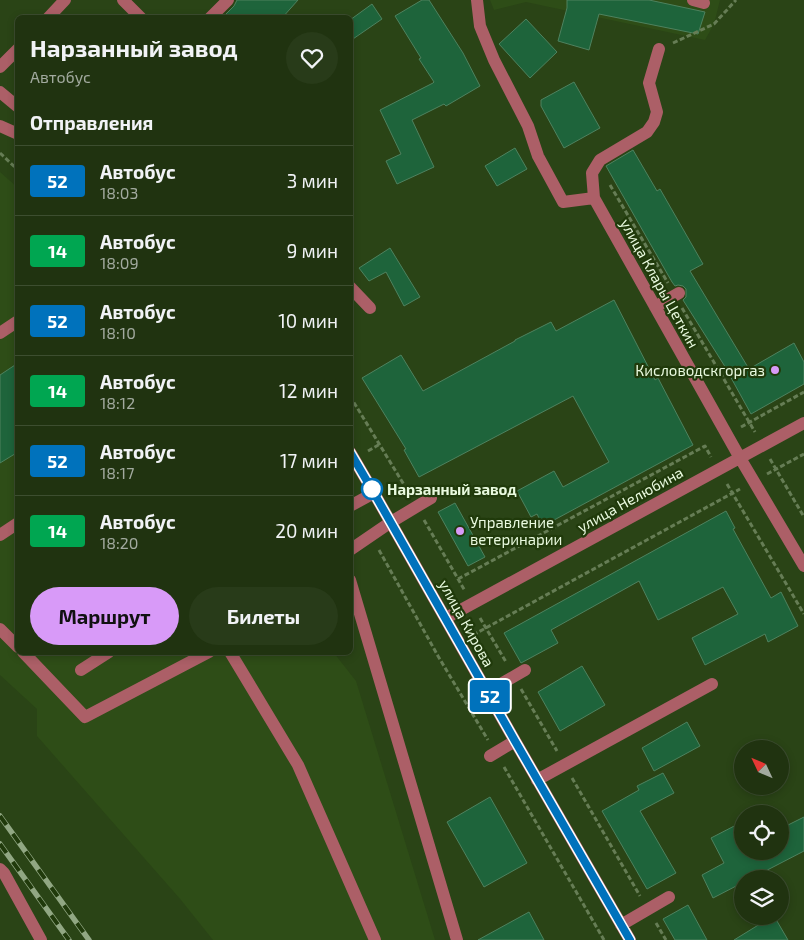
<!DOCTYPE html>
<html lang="ru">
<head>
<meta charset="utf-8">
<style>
	body { margin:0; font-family:"Exo 2",sans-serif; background:#283b19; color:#f1f3f6; height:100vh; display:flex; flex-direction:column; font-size:19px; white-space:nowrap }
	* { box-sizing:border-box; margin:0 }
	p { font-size:16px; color:#a2aa9f }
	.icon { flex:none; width:28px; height:28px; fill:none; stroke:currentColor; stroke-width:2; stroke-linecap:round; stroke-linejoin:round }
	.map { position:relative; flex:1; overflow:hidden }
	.drawer { position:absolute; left:15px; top:15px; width:338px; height:640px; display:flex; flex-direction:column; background:#203310; border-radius:8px; box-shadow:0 2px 8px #0003,0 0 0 1px #3d4e30 }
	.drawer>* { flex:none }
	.badge { padding:0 10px; border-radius:4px; font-size:18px; line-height:32px }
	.needle { width:32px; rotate:314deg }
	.controls { position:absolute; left:734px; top:740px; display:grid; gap:10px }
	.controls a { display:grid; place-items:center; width:55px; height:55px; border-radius:50%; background:#203310; box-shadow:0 2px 8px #0003,0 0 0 1px #3d4e30; font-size:25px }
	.map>.badge { position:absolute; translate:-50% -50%; box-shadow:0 0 0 2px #fff }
	h2 { padding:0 15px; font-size:19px; line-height:45px }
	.round { display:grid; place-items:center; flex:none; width:52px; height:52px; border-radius:26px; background:#283b19 }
	.overview { display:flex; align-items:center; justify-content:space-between; height:85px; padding:0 15px }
	h1 { font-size:24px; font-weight:700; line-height:38px }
	.cta { display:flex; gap:10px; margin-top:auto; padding:10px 15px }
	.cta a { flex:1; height:58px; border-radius:30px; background:#d89af8; color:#111; font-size:20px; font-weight:700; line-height:58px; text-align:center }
	.cta a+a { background:#283b19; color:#f1f3f6 }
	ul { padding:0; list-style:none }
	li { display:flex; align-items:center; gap:15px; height:70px; padding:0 15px; border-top:1px solid #3d4e30 }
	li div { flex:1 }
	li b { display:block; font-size:19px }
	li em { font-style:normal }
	li .badge { min-width:55px; font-weight:700; text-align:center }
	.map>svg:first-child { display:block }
</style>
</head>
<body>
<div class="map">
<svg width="804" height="940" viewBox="0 0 804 940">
	<rect width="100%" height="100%" fill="#2a4416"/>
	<path fill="#2e4d17" d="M490,0H720L714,24L705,40L526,2L494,10Z
		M0,172L18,188V652L334,653L356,681L435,940H213L181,900L37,736V709L0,675Z"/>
	<path fill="#1e643b" stroke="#4e825f" d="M237,0H298L282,18H222L234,6Z
		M422,0H429L463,53L480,86L446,106L444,104L412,120L434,167L397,184L386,161L401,154L380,110L433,83L434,82L419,59L421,58L395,16Z
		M567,0H649L705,12L698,34L599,14L589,50L558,41L567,8Z
		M372,4L382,19L350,41V20Z
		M526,19L557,52L530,78L499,44Z
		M574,82L600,128L564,148L541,106V100Z
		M515,148L527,169L497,186L485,166Z
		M633,150L657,191L660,189L703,264L690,271L749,369L794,343L804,362V384L751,414L724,365L683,300L686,297V289L683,286L678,285L675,286L672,282L606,166Z
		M390,248L420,297L404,306L386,272L369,281L359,268Z
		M614,300L655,380L658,378L693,445L543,526L537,514L531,517L517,491L554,471L563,487L609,462L573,396L419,477L404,450L406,449L362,378L401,355L423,391L515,341V340L551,322L556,331Z
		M18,363V452L0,463V375Z
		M455,503L485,557L468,566L438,512Z
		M726,511L735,528L733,529L771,598L781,592L798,626L768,642L765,634L705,665L692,638L738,614L723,587L658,620L639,581L551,630L558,643L521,663L504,633Z
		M582,666L605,705L560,731L538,692Z
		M687,722L700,746L654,771L642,748Z
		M663,773L674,793L640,811L676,873L647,889L602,811L639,790L637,786Z
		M490,797L527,863L484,887L447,822Z
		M804,817V851L750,879H742V883L713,898L702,875L724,863L711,838L742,822V851H780V829Z
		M688,905L707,940H675L663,919Z
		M529,912L544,940H478Z
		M774,916L788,940H734L773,916Z"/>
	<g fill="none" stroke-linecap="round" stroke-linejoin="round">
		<path stroke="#667d55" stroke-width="3" stroke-dasharray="5 2.5" stroke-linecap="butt" d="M673,43L714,24L736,0
			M0,153L18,170
			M610,185L668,283
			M682,308L755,432
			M350,396L409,493
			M741,427L804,392
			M368,451L380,444
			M770,459L804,517
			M767,474L804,454
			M727,484L804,614
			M424,520L465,591
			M379,550L438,656L488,740
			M458,579L705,446L711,457
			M480,618L506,662
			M473,635L740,489
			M521,689L557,751
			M504,767L604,940
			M572,778L640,896
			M656,923L666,940"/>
		<path stroke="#ac5f67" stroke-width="12" d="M123,0L141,18
			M477,0L480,26L494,60L528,126L538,156L563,202L594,198
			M693,0L704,3
			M48,18L65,0
			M210,18L228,0
			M659,49L649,83L657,112L654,122L647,132L600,160L592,173L594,198L740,458L804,566
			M0,67L18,49
			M0,92L18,107
			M0,126L18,134
			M350,287L370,308
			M655,307L679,293
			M0,333L18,321
			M350,452L374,493L515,741L630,940
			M350,506L374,493
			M0,535L18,523
			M350,550L391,522L431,498
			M350,580L457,940
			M446,618L804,423
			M0,629L18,647
			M23,652L85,717L209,652
			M230,652L298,765L375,940
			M81,670L109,652
			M487,692L525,670
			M490,756L515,741
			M537,780L712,684
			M0,869L4,873L41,940
			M621,925L669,897"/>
		<defs>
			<path id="rail" d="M0,816L89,940
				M0,844L69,940"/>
		</defs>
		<use href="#rail" stroke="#91a783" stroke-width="5.5"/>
		<use href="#rail" stroke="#203a0b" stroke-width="4" stroke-dasharray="11" stroke-linecap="butt"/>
	</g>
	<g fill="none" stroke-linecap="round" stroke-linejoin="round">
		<defs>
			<path id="line" d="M350,452L374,493L515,741L630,940"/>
		</defs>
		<use href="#line" stroke="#fff" stroke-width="11"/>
		<use href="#line" stroke="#0072bc" stroke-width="8"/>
	</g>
	<g fill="#d89af8" stroke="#203a0b" stroke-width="2">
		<circle cx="775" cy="370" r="5"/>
		<circle cx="460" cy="531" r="5"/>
	</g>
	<circle fill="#fff" stroke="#0072bc" stroke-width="2.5" cx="372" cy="489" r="10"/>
	<g text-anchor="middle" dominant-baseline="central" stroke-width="4.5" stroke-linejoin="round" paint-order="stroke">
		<g font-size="15" fill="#e9fadf" stroke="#203a0b">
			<text transform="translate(660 283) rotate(61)">улица Клары Цеткин</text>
			<text transform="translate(630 499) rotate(-29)">улица Нелюбина</text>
			<text transform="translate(467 623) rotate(61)">улица Кирова</text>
		</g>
		<g font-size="15" fill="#e9fadf" stroke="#203a0b" text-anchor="end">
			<text x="765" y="370">Кисловодскгоргаз</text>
			<text x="470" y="522" text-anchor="start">Управление<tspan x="470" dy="17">ветеринарии</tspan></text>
		</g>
		<g font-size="15" font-weight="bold" fill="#e9fadf" stroke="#203a0b" text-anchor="start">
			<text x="387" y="489">Нарзанный завод</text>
		</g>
	</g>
</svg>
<div class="controls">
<a><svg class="needle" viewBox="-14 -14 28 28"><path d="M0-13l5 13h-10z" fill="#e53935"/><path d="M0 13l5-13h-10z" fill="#a2aa9f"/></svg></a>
<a><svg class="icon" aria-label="locate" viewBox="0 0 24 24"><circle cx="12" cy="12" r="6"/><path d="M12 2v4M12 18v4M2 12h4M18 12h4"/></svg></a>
<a><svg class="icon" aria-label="layers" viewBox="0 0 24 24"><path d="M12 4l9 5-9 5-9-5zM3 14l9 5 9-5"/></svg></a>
</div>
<b class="badge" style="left:490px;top:696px;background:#0072bc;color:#fff">52</b>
<section class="drawer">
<div class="overview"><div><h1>Нарзанный завод</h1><p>Автобус</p></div><a class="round"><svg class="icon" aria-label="heart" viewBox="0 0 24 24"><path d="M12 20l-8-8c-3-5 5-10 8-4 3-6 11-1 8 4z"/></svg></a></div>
<h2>Отправления</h2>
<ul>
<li><span class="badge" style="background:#0072bc;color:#fff">52</span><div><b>Автобус</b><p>18:03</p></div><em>3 мин</em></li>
<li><span class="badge" style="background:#00a651;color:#fff">14</span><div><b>Автобус</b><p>18:09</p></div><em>9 мин</em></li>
<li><span class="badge" style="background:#0072bc;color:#fff">52</span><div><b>Автобус</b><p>18:10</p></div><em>10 мин</em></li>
<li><span class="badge" style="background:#00a651;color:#fff">14</span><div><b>Автобус</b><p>18:12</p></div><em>12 мин</em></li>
<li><span class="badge" style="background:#0072bc;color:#fff">52</span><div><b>Автобус</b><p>18:17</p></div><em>17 мин</em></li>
<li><span class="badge" style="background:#00a651;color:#fff">14</span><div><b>Автобус</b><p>18:20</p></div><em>20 мин</em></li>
</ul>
<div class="cta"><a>Маршрут</a><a>Билеты</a></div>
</section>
</div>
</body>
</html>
